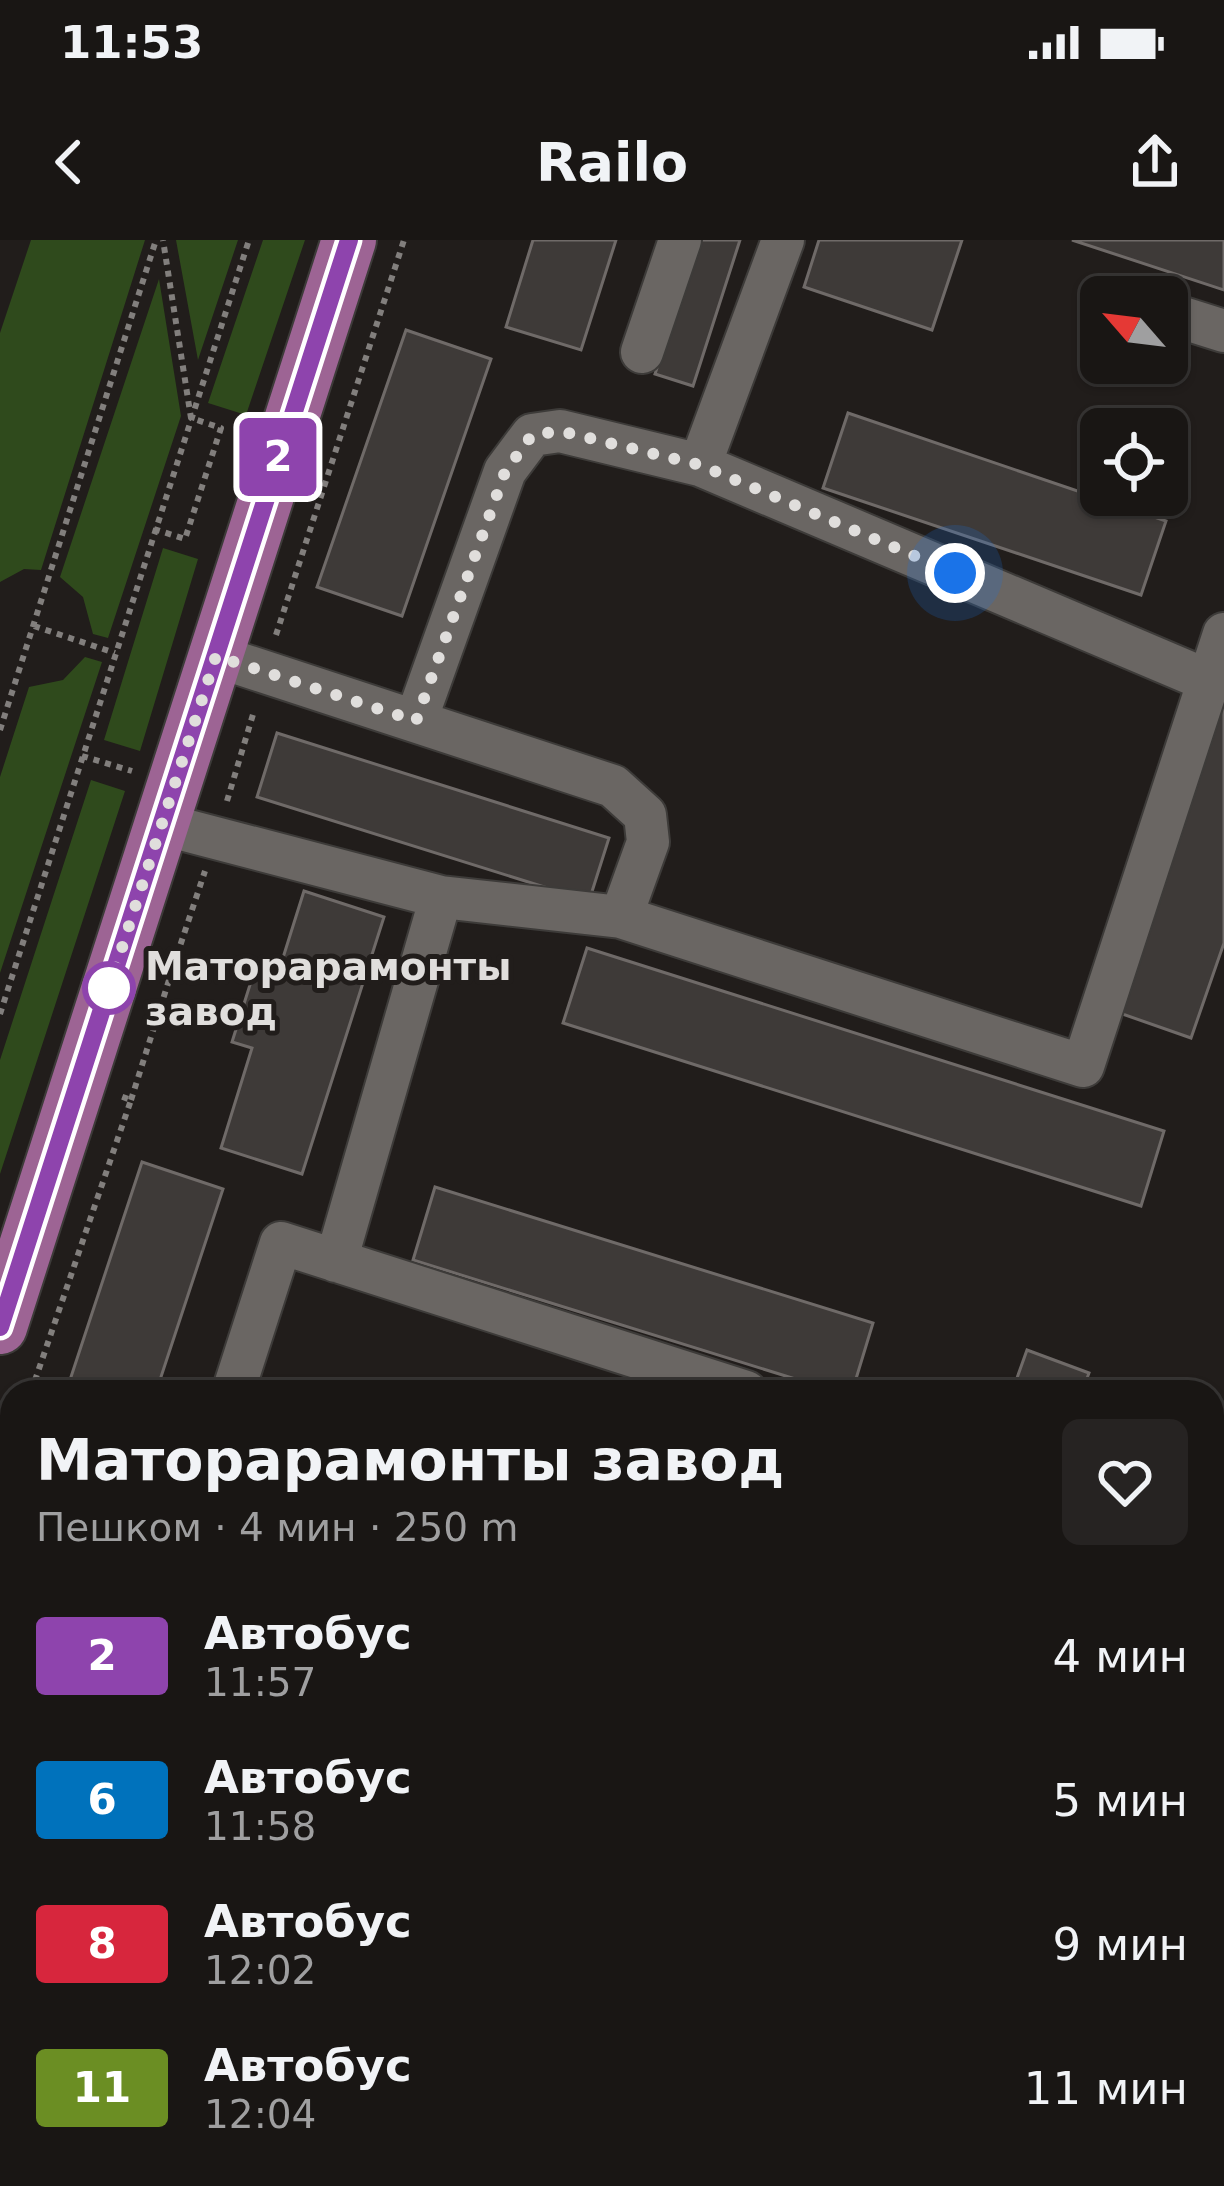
<!DOCTYPE html>
<html lang="ru">
<head>
<meta charset="utf-8">
<style>
	body { margin:0; font-family:"DejaVu Sans",sans-serif; background:#262322; color:#f1f3f6; height:100vh; display:flex; flex-direction:column; font-size:45px; white-space:nowrap }
	* { box-sizing:border-box; margin:0 }
	p { font-size:39px; color:#9f9fa0 }
	.icon { flex:none; width:66px; height:66px; fill:none; stroke:currentColor; stroke-width:2; stroke-linecap:round; stroke-linejoin:round }
	.map { position:relative; flex:1; overflow:hidden }
	.details { position:absolute; left:0px; top:1140px; width:1224px; height:807px; display:flex; flex-direction:column; background:#191614; border-radius:36px 36px 0 0; box-shadow:0 3px 9px #0004,0 0 0 3px #373534 }
	.details>* { flex:none }
	.badge { padding:0 24px; border-radius:9px; font-size:42px; line-height:78px }
	.needle { width:78px; rotate:298deg }
	.buttons { position:absolute; left:1080px; top:36px; display:grid; gap:24px }
	.buttons a { display:grid; place-items:center; width:108px; height:108px; border-radius:18px; background:#191614; box-shadow:0 3px 9px #0004,0 0 0 3px #373534; font-size:60px }
	.you { position:absolute; width:60px; height:60px; margin:-30px; border:9px solid #fff; border-radius:50%; background:#1a73e8; box-shadow:0 0 0 18px #1a73e833 }
	.map>.badge { position:absolute; translate:-50% -50%; box-shadow:0 0 0 6px #fff }
	.round { display:grid; place-items:center; flex:none; width:126px; height:126px; border-radius:18px; background:#262322 }
	.headline { display:flex; align-items:center; justify-content:space-between; height:204px; padding:0 36px }
	h1 { font-size:57px; font-weight:700; line-height:90px }
	ul { padding:0; list-style:none }
	li { display:flex; align-items:center; gap:36px; height:144px; padding:0 36px }
	li div { flex:1 }
	li b { display:block; font-size:45px }
	li em { font-style:normal }
	li .badge { min-width:132px; font-weight:700; text-align:center }
	.status { display:flex; justify-content:space-between; align-items:center; height:84px; padding:0 60px; background:#191614; direction:ltr }
	.status svg { height:33px; fill:currentColor }
	header { display:flex; justify-content:space-between; align-items:center; height:156px; padding:0 36px; background:#191614; font-size:54px; font-weight:700 }
	.map>svg:first-child { display:block }
</style>
</head>
<body>
<div class="status"><b>11:53</b><svg viewBox="0 0 49 12"><path d="M0 12V9h3v3zM5 12V6h3v6zM10 12V3h3v9zM15 12V0h3v12zM26 1h20v11H26zM47 4h2v5h-2z"/></svg></div>
<header><svg class="icon" aria-label="back" viewBox="0 0 24 24"><path d="M15 5l-7 7 7 7"/></svg>Railo<svg class="icon" aria-label="share" viewBox="0 0 24 24"><path d="M12 15V3M7 8l5-5 5 5M5 13v7h14v-7"/></svg></header>
<div class="map">
<svg width="1224" height="1946" viewBox="0 0 1224 1946">
	<rect width="100%" height="100%" fill="#211d1b"/>
	<path fill="#2d241e" d="M1224,1274V1601L1212,1589V1311Z
		M1212,1766L1224,1770V1946H899L903,1935H1212Z"/>
	<path fill="#2f4a1c" d="M31,0H145L41,330L24,329L0,342V93Z
		M176,0H238L198,120Z
		M263,0H305L246,175L208,163Z
		M159,39L181,176L108,398L93,394L83,357L60,337Z
		M163,308L198,319L140,511L104,500Z
		M85,417L102,422L0,733V537L29,447L63,440Z
		M91,540L125,551L0,934V820Z"/>
	<path fill="#3e3a38" stroke="#6f6a68" stroke-width="3" d="M533,0H616L581,110L506,87Z
		M689,0H740L693,146L655,134L681,53Z
		M819,0H962L932,90L804,47Z
		M1072,0H1224V50Z
		M406,90L491,119L402,376L317,347Z
		M848,173L1166,281L1141,355L823,248Z
		M1224,445V703L1191,798L1111,770Z
		M277,493L609,598L589,661L257,557Z
		M304,651L384,677L302,934L221,908L252,808L232,802L254,732L276,740Z
		M587,708L1164,891L1141,966L563,783Z
		M142,922L223,949L156,1152H66Z
		M435,947L873,1083L852,1152H837L413,1020Z
		M1027,1110L1089,1133L1082,1152H1012Z
		M12,1307V1364L0,1360V1345Z
		M12,1559V1825L0,1862V1596Z
		M270,1935H342L338,1946H266Z
		M470,1935H751L787,1946H490L469,1939Z"/>
	<g fill="none" stroke-linecap="round" stroke-linejoin="round">
		<defs>
			<path id="minor" d="M1167,73L1224,91
				M642,112L680,0
				M700,225L1209,441
				M216,416L613,546L645,575L648,602L621,677L1083,826L1224,394
				M416,480L505,231L532,195L560,191L700,225L783,0
				M162,584L441,657L621,677
				M336,1021L441,657
				M233,1152L281,1003L746,1152
				M0,1234L12,1238
				M0,1478L10,1448
				M0,1945L12,1908
				M256,1946L260,1935
				M390,1946L393,1935
				M1118,1946L1121,1935"/>
			<path id="major" d="M0,1087L349,0"/>
		</defs>
		<use href="#minor" stroke="#3d3b39" stroke-width="46"/>
		<use href="#major" stroke="#3d3b39" stroke-width="58"/>
		<path stroke="#827f7d" stroke-width="6" stroke-dasharray="6 6" stroke-linecap="butt" d="M154,289L185,299L221,188L191,178L163,0
			M34,386L115,413
			M276,395L404,0
			M0,490L156,0
			M82,516L132,531
			M227,561L254,471
			M167,715L176,718L205,631
			M0,774L249,0
			M131,860L176,718
			M31,1152L131,860L120,856
			M0,1550L12,1514
			M1212,1741L1224,1745
			M869,1946L873,1935"/>
		<use href="#minor" stroke="#6a6663" stroke-width="42"/>
		<use href="#major" stroke="#9d6494" stroke-width="54"/>
	</g>
	<g fill="none" stroke-linecap="round" stroke-linejoin="round">
		<defs>
			<path id="line" d="M0,1087L349,0"/>
		</defs>
		<use href="#line" stroke="#fff" stroke-width="27"/>
		<use href="#line" stroke="#8e44ad" stroke-width="18"/>
		<path stroke="#e0dedc" stroke-width="12" stroke-dasharray="0 21.6" d="M109,748L216,416L416,481L505,232L532,195L560,191L700,225L955,333"/>
	</g>
	<circle fill="#fff" stroke="#8e44ad" stroke-width="6" cx="109" cy="748" r="24"/>
	<g text-anchor="middle" dominant-baseline="central" stroke-width="10" stroke-linejoin="round" paint-order="stroke">
		<g font-size="39" font-weight="bold" fill="#e0dedc" stroke="#211d1b" text-anchor="start">
			<text x="145" y="726">Маторарамонты<tspan x="145" dy="45">завод</tspan></text>
		</g>
	</g>
</svg>
<div class="buttons">
<a><svg class="needle" viewBox="-14 -14 28 28"><path d="M0-13l5 13h-10z" fill="#e53935"/><path d="M0 13l5-13h-10z" fill="#9f9fa0"/></svg></a>
<a><svg class="icon" aria-label="locate" viewBox="0 0 24 24"><circle cx="12" cy="12" r="6"/><path d="M12 2v4M12 18v4M2 12h4M18 12h4"/></svg></a>
</div>
<div class="you" style="left:955px;top:333px"></div>
<b class="badge" style="left:278px;top:217px;background:#8e44ad;color:#fff">2</b>
<section class="details">
<div class="headline"><div><h1>Маторарамонты завод</h1><p>Пешком · 4 мин · 250 m</p></div><a class="round"><svg class="icon" aria-label="heart" viewBox="0 0 24 24"><path d="M12 20l-8-8c-3-5 5-10 8-4 3-6 11-1 8 4z"/></svg></a></div>
<ul>
<li><span class="badge" style="background:#8e44ad;color:#fff">2</span><div><b>Автобус</b><p>11:57</p></div><em>4 мин</em></li>
<li><span class="badge" style="background:#0072bc;color:#fff">6</span><div><b>Автобус</b><p>11:58</p></div><em>5 мин</em></li>
<li><span class="badge" style="background:#d7263d;color:#fff">8</span><div><b>Автобус</b><p>12:02</p></div><em>9 мин</em></li>
<li><span class="badge" style="background:#6b8e23;color:#fff">11</span><div><b>Автобус</b><p>12:04</p></div><em>11 мин</em></li>
</ul>
</section>
</div>
</body>
</html>
